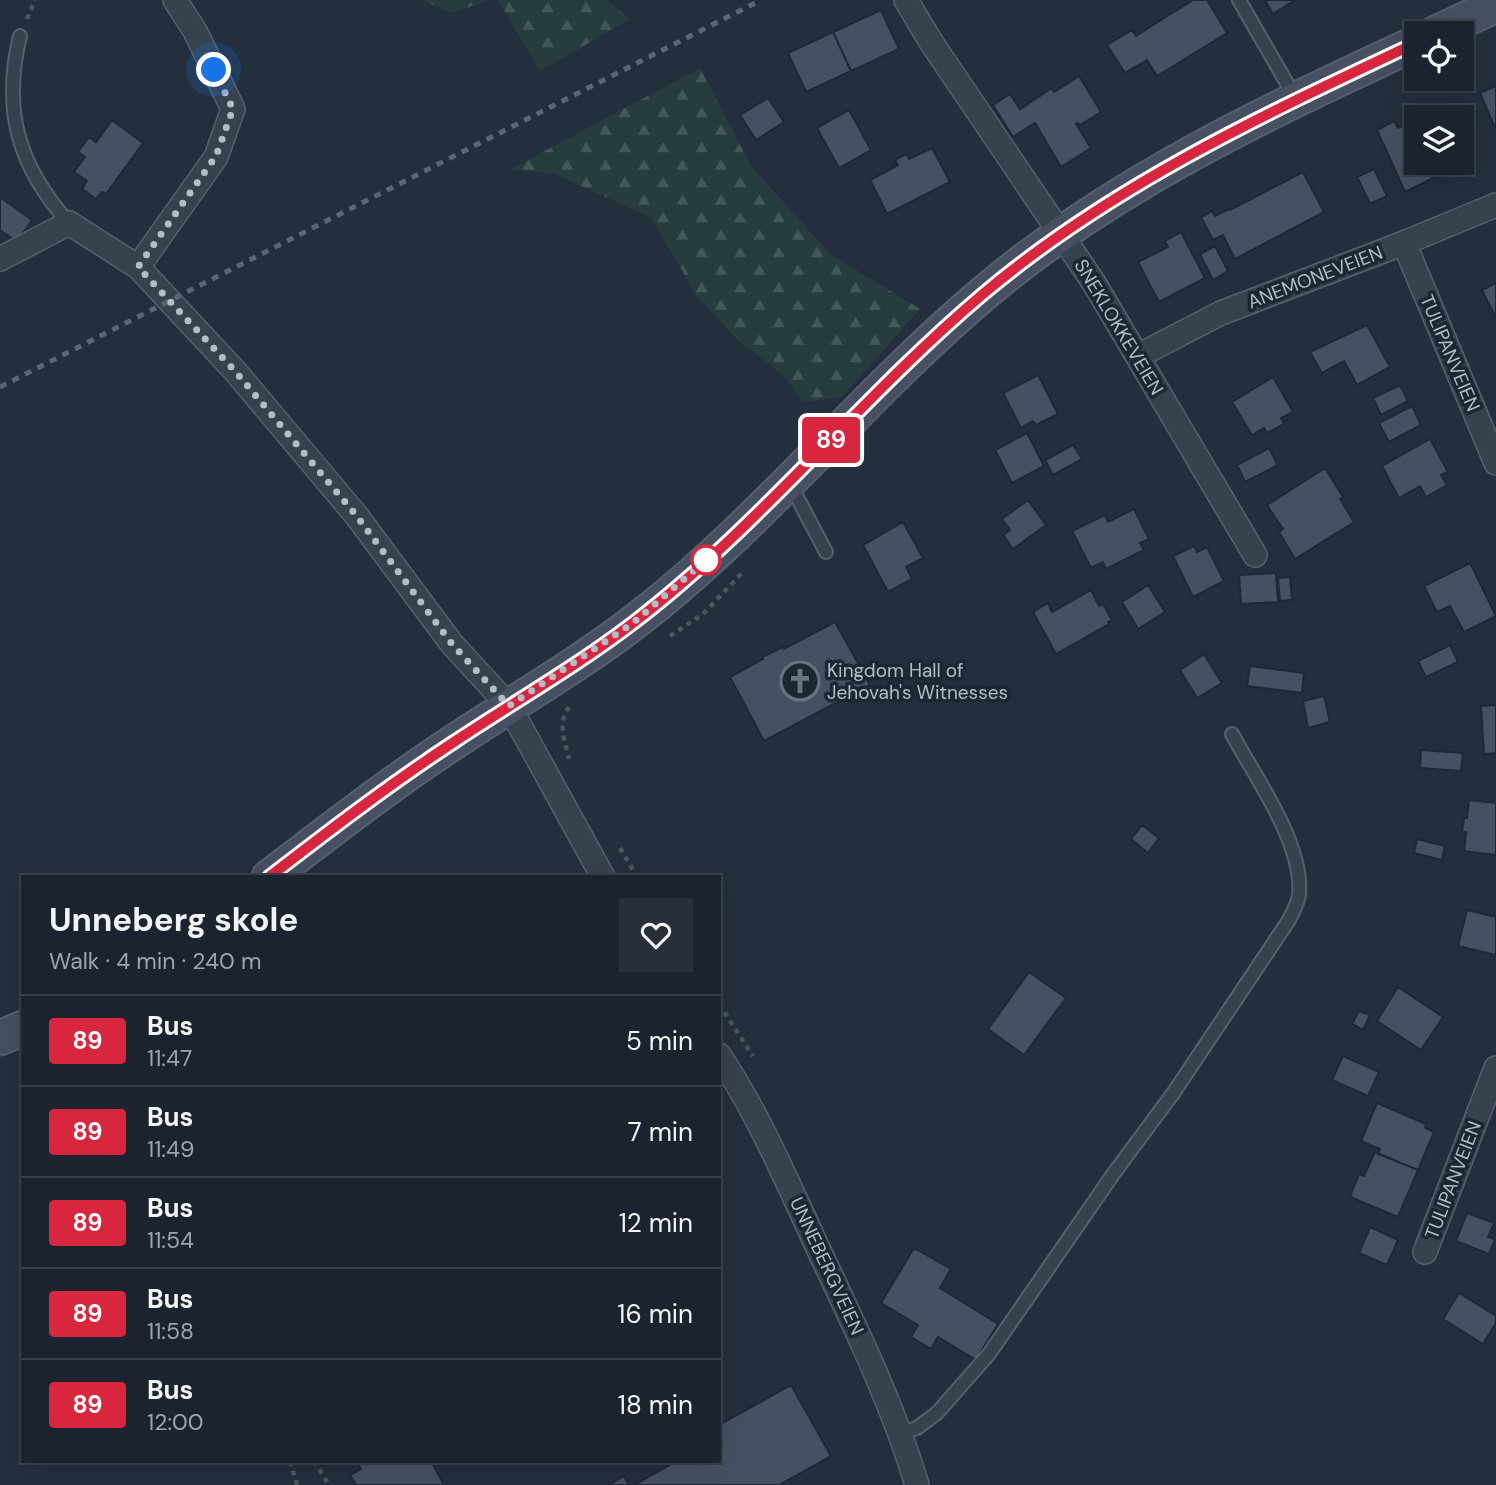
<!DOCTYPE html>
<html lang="en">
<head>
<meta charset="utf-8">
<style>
	body { margin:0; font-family:"DM Sans",sans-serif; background:#282f3a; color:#f1f3f6; height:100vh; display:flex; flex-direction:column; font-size:26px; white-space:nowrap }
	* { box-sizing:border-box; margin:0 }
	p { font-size:23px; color:#a0a4aa }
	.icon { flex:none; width:38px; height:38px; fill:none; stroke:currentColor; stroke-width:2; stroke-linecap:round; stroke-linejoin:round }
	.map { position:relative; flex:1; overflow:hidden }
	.details { position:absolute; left:21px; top:875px; width:700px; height:588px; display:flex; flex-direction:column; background:#1b232e; border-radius:0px; box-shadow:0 7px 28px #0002,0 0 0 2px #39404a }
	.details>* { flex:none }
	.badge { padding:0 14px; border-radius:5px; font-size:24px; line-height:46px }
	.tools { position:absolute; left:1404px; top:21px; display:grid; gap:14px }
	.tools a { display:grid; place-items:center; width:70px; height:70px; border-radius:0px; background:#1b232e; box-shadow:0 7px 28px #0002,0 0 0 2px #39404a; font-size:35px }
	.you { position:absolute; width:35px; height:35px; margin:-18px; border:5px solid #fff; border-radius:50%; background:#1a73e8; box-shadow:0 0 0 10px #1a73e833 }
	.map>.badge { position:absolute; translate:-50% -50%; box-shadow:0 0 0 4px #fff }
	.round { display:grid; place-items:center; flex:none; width:74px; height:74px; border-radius:0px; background:#282f3a }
	.headline { display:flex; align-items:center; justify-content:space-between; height:119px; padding:0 28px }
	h1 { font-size:33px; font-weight:700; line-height:52px }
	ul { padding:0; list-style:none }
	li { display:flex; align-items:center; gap:21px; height:91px; padding:0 28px; border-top:2px solid #39404a }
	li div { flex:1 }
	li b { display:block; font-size:26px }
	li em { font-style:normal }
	li .badge { min-width:77px; font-weight:700; text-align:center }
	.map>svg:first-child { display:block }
</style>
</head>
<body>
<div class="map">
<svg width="1496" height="1485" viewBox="0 0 1496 1485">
	<defs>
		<pattern id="forest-firs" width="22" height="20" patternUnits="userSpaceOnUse" patternTransform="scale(1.75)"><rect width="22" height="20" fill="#263c3f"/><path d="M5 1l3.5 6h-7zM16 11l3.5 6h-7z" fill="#435659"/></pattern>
	</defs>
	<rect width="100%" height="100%" fill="#242f3e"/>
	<path fill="url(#forest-firs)" d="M421,0H489L452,13Z
		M498,0H606L630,19L540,71Z
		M700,68L751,166L830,254L920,309L842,397L803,402L785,377L737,339L696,295L652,218L555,174L511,169Z"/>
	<path fill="#455162" stroke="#1f2835" stroke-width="2" d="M1193,0H1207L1227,33L1157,76L1147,60L1125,73L1107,45L1132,30L1136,36Z
		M1265,0H1295L1273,14Z
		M881,10L899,49L851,71L833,32Z
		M833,32L851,71L806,92L788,53Z
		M1079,76L1101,112L1080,125L1078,123L1076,124L1091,148L1061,167L1035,123L1013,137L993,105L1010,94L1020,109L1052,88L1054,92Z
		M1496,86V128H1495L1480,93Z
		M768,98L784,122L756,140L740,115Z
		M849,110L871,150L839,168L817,128Z
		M1416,119V163H1425L1433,178L1405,192L1377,130L1394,121L1398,128Z
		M112,120L143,143L106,194L102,192L96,199L82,189L87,181L74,172L85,157L78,152L89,137L96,142Z
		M932,148L950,182L887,214L870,180L898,165L895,160L906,154L909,159Z
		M1374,169L1387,196L1370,204L1357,177Z
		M1303,172L1324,212L1235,259L1223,235L1213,240L1201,217L1212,211L1215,216L1229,209L1230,210Z
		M0,197L32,220L17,242L0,230Z
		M1181,232L1205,278L1159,302L1138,262L1168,247L1165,241Z
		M1215,246L1228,271L1213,280L1200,254Z
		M1496,283V318L1482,290Z
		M1367,325L1390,367L1357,385L1344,361L1322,373L1310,352Z
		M1038,375L1058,414L1036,425L1033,421L1021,428L1003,393Z
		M1273,377L1293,412L1281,418L1284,424L1267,433L1264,428L1252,435L1232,402Z
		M1400,385L1408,401L1381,415L1373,398Z
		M1412,406L1421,425L1389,442L1379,423Z
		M1027,433L1044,466L1012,483L995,450Z
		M1430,439L1448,472L1441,475L1447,485L1426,497L1420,486L1399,498L1382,466Z
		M1073,445L1082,459L1053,475L1045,460Z
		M1269,448L1278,465L1245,482L1237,465Z
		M1325,468L1343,497L1340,499L1354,522L1295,559L1279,532L1283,529L1267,505Z
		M1028,500L1046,525L1013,549L1003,535L1010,530L1002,519Z
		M1134,509L1149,539L1140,543L1144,550L1106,569L1103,562L1091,568L1072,531L1105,515L1108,522Z
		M903,522L923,558L906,567L912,579L888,592L863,545Z
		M1194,546L1197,552L1207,547L1224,581L1193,597L1173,556Z
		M1470,563L1496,616L1464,632L1450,606L1437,612L1424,586Z
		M1276,573L1278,602L1241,604L1239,575Z
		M1290,577L1292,600L1280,601L1278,578Z
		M1148,585L1165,612L1138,629L1122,602Z
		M1091,590L1099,606L1103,604L1112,620L1108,622L1109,624L1056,654L1033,612L1048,603L1052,612Z
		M835,622L870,685L764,741L730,677L763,659L762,657L783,647L784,649Z
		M1450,645L1458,662L1426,677L1418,661Z
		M1204,654L1222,683L1197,698L1180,670Z
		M1250,666L1304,673L1302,693L1247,686Z
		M1324,696L1330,722L1308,728L1303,701Z
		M1496,705V753L1484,754L1481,706Z
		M1421,750L1463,753L1461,771L1420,768Z
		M1469,800L1496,803V855L1464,851L1466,832H1462L1464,818H1467Z
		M1142,825L1159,838L1148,853L1131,839Z
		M1417,839L1445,846L1442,860L1414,853Z
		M1467,910L1496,917V955L1458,946Z
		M1029,972L1066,998L1024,1055L988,1029Z
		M1398,987L1443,1017L1421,1050L1377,1021Z
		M1359,1011L1370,1015L1363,1030L1352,1024Z
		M1343,1056L1379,1072L1368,1096L1332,1080Z
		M1377,1103L1426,1124L1425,1128L1434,1132L1418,1170L1378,1154L1380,1149L1361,1141Z
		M1375,1152L1418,1170L1398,1217L1350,1197L1359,1174L1364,1176Z
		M1467,1213L1494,1223L1488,1237L1495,1239L1489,1254L1456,1241Z
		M1370,1227L1398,1240L1387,1265L1359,1253Z
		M914,1248L951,1269L940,1288L998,1324L976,1360L938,1337L931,1349L911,1337L918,1325L881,1303Z
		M1459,1293L1496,1316V1323L1483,1344L1443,1319Z
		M791,1385L831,1456L779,1485H634L677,1461H719V1425Z
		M356,1461H431L444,1485H356L350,1475L361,1469Z
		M624,1476L629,1485H608Z"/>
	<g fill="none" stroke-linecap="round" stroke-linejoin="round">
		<defs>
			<path id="service" d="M1239,0L1296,99
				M20,36C2,110 18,166 69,223
				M789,482L826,552
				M902,1433L917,1428L937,1413L989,1354L1114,1173L1174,1092L1289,920C1293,912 1298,903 1299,895C1304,844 1255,777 1232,734"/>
			<path id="minor" d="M175,0L195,31L233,109L216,157L138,267L235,371L356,515L452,644L509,706L603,877
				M906,0L931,42L1094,283L1255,555
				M1404,243L1496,463
				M0,259L69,223L138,267
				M1138,356L1221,313L1404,243L1496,205
				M719,1055C759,1115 786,1179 816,1244C853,1323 892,1401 917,1485
				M1425,1252L1496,1068"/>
			<path id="secondary" d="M1436,33L1496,5
				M269,877C330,831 390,784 454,742C514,702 577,666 633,623C761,525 861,397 983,294C1111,185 1265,113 1416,43
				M0,1038L23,1028"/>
		</defs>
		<use href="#service" stroke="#565f6c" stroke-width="16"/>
		<use href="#minor" stroke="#565f6c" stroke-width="26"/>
		<use href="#secondary" stroke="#565f6c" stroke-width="37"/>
		<path stroke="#44595c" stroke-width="4.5" stroke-dasharray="5 5" stroke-linecap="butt" d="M27,19L35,0
			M670,636L703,614L742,573
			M569,707C557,723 565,741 569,759
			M620,848L637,877
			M719,1004L753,1056
			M290,1461L297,1485
			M314,1461L329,1485"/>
		<use href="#service" stroke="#38414e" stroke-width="12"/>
		<use href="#minor" stroke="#38414e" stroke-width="23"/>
		<use href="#secondary" stroke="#465061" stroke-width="33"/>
		<path stroke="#5a6575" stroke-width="5" stroke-dasharray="7 7" stroke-linecap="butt" d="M0,387L761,0"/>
	</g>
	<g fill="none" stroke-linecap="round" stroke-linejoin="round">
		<defs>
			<path id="line" d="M269,877C330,830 390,784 454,742C514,702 577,666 633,623C761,525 861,397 983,294C1112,185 1265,114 1416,43"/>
		</defs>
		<use href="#line" stroke="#fff" stroke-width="16"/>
		<use href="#line" stroke="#d7263d" stroke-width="10"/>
		<path stroke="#b4bcc9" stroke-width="7" stroke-dasharray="0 12.6" d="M214,70L233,109L216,156L138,267L235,371L356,515L452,644L509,706L633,623L706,560"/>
	</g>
	<defs>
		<symbol id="church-ring" viewBox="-11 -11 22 22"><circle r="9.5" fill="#1d2633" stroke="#6b7280" stroke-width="1.5"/><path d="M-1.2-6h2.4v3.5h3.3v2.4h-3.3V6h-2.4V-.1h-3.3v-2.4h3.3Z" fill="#6b7280"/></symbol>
	</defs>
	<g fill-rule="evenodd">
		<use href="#church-ring" x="778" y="659" width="44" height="44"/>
	</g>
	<circle fill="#fff" stroke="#d7263d" stroke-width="3.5" cx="706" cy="560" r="14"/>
	<g text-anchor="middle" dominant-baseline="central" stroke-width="7" stroke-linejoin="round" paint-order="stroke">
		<g font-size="19" fill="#b4bcc9" stroke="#1d2633">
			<text transform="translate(1315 277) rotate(-21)">ANEMONEVEIEN</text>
			<text transform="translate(1119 327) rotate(59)">SNEKLOKKEVEIEN</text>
			<text transform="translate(1450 353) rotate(67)">TULIPANVEIEN</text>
			<text transform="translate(1453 1180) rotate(-69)">TULIPANVEIEN</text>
			<text transform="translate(827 1266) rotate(65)">UNNEBERGVEIEN</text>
		</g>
		<g font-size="19" fill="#b4bcc9" stroke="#1d2633" text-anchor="start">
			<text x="827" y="670">Kingdom Hall of<tspan x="827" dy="22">Jehovah's Witnesses</tspan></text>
		</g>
	</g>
</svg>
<div class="tools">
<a><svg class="icon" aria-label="locate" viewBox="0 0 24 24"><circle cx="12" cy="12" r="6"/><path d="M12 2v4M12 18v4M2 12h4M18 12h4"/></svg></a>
<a><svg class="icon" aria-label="layers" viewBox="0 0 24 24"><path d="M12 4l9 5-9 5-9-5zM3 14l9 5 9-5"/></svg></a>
</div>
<div class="you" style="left:214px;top:70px"></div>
<b class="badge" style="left:831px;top:440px;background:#d7263d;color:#fff">89</b>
<section class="details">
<div class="headline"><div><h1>Unneberg skole</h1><p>Walk · 4 min · 240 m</p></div><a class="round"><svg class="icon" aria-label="heart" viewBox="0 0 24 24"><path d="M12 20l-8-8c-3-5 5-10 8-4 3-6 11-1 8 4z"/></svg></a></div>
<ul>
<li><span class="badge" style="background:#d7263d;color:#fff">89</span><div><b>Bus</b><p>11:47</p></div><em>5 min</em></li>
<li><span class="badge" style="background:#d7263d;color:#fff">89</span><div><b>Bus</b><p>11:49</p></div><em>7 min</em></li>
<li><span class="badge" style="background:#d7263d;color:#fff">89</span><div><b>Bus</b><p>11:54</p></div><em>12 min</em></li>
<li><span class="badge" style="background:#d7263d;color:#fff">89</span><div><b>Bus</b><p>11:58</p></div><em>16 min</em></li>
<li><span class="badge" style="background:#d7263d;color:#fff">89</span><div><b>Bus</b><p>12:00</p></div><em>18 min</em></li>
</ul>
</section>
</div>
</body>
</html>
